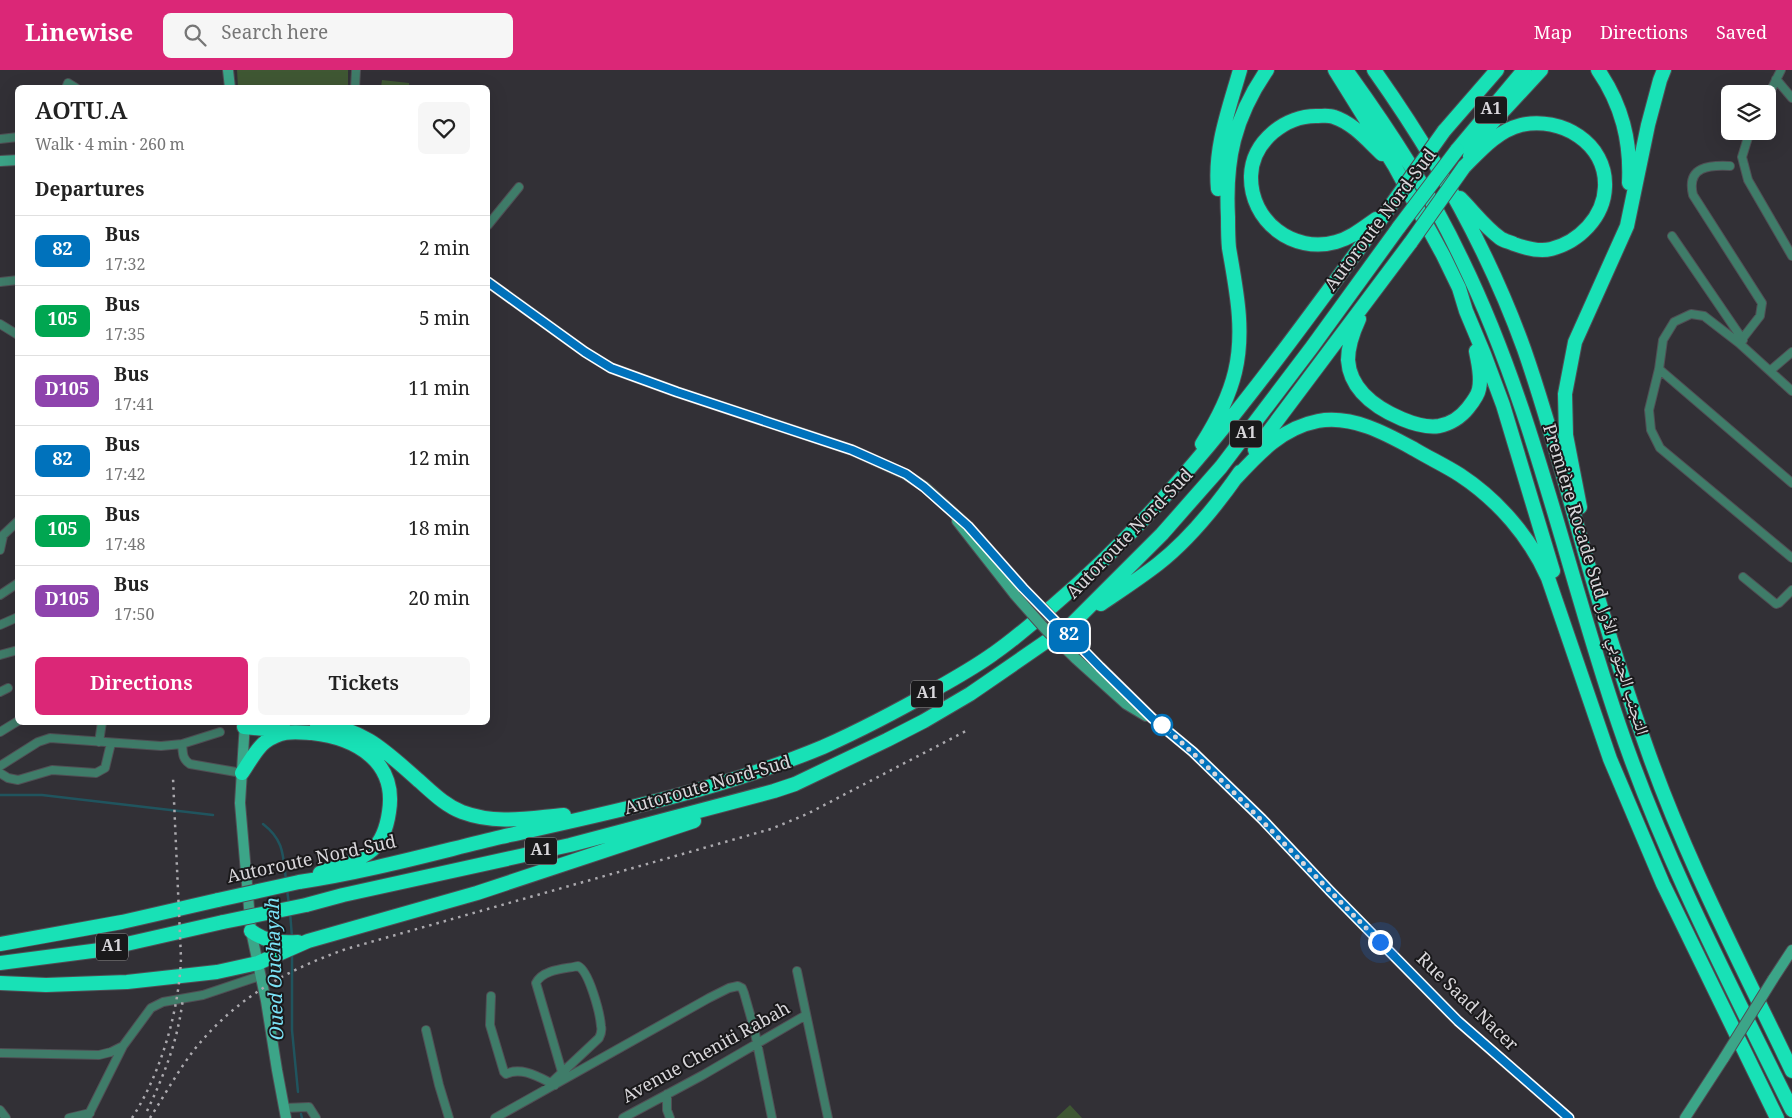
<!DOCTYPE html>
<html lang="en">
<head>
<meta charset="utf-8">
<style>
	body { margin:0; font-family:Georgia,"Noto Naskh Arabic",serif; background:#f6f6f6; color:#222; height:100vh; display:flex; flex-direction:column; font-size:19px; white-space:nowrap }
	* { box-sizing:border-box; margin:0 }
	p { font-size:16px; color:#767676 }
	.icon { flex:none; width:28px; height:28px; fill:none; stroke:currentColor; stroke-width:2; stroke-linecap:round; stroke-linejoin:round }
	.map { position:relative; flex:1; overflow:hidden }
	.drawer { position:absolute; left:15px; top:15px; width:475px; height:640px; display:flex; flex-direction:column; background:#fff; border-radius:8px; box-shadow:0 5px 20px #0002 }
	.drawer>* { flex:none }
	.badge { padding:0 10px; border-radius:8px; font-size:18px; line-height:32px }
	.buttons { position:absolute; left:1721px; top:15px; display:grid; gap:10px }
	.buttons a { display:grid; place-items:center; width:55px; height:55px; border-radius:8px; background:#fff; box-shadow:0 5px 20px #0002; font-size:25px }
	.you { position:absolute; width:25px; height:25px; margin:-12px; border:4px solid #fff; border-radius:50%; background:#1a73e8; box-shadow:0 0 0 8px #1a73e833 }
	.map>.badge { position:absolute; translate:-50% -50%; box-shadow:0 0 0 2px #fff }
	h2 { padding:0 20px; font-size:19px; line-height:45px }
	.round { display:grid; place-items:center; flex:none; width:52px; height:52px; border-radius:8px; background:#f6f6f6 }
	.summary { display:flex; align-items:center; justify-content:space-between; height:85px; padding:0 20px }
	h1 { font-size:24px; font-weight:600; line-height:38px }
	.primary-button { display:flex; gap:10px; margin-top:auto; padding:10px 20px }
	.primary-button a { flex:1; height:58px; border-radius:8px; background:#db2777; color:#fff; font-size:20px; font-weight:600; line-height:58px; text-align:center }
	.primary-button a+a { background:#f6f6f6; color:#222 }
	ul { padding:0; list-style:none }
	li { display:flex; align-items:center; gap:15px; height:70px; padding:0 20px; border-top:1px solid #e0e0e0 }
	li div { flex:1 }
	li b { display:block; font-size:19px }
	li em { font-style:normal }
	li .badge { min-width:55px; font-weight:700; text-align:center }
	header { display:flex; align-items:center; gap:30px; box-sizing:border-box; height:70px; padding:0 25px; background:#db2777; color:#fff }
	header strong { font-size:24px }
	nav { display:flex; gap:28px; margin-inline-start:auto; font-size:18px }
	.search { width:350px; height:45px; background:#f6f6f6; display:flex; align-items:center; gap:12px; box-sizing:border-box; padding:0 18px; border-radius:8px; color:#767676; font-size:19px }
	.map>svg:first-child { display:block }
</style>
</head>
<body>
<header>
<strong>Linewise</strong>
<div class="search"><svg class="icon" aria-label="search" viewBox="0 0 24 24"><circle cx="10" cy="10" r="6"/><path d="M15 15l6 6"/></svg>Search here</div>
<nav><a>Map</a><a>Directions</a><a>Saved</a></nav>
</header>
<div class="map">
<svg width="1792" height="1048" viewBox="0 0 1792 1048">
	<rect width="100%" height="100%" fill="#323036"/>
	<path fill="#3f5733" d="M237,0H348V17H238Z
		M382,10L409,13V17H381Z
		M1070,1035L1082,1048H1056Z"/>
	<g fill="none" stroke-linecap="round" stroke-linejoin="round">
		<path stroke="#20545e" stroke-width="2.5" d="M0,725H42L213,745
			M263,754C284,770 283,785 286,810
			M287,820L289,834
			M290,842L292,867
			M292,882V960L298,1022
			M301,1044L302,1048"/>
		<defs>
			<path id="street" d="M1776,9L1792,28
				M66,18L68,13L76,18
				M355,18L356,0
				M1768,26L1781,0
				M1750,61L1742,87L1748,110L1792,186
				M0,69L18,67
				M1730,96C1710,95 1686,96 1693,125L1762,233L1760,246L1739,273
				M488,155L519,117
				M1672,166L1743,270
				M0,212L18,210
				M0,254L18,265
				M1659,299L1792,413
				M1771,300L1792,282
				M1792,321L1739,273L1704,246L1691,244L1674,252L1663,270L1659,299L1649,340L1651,360L1660,378L1792,488
				M0,468L18,451
				M0,480L3,466
				M1743,507L1776,534L1779,533L1792,520
				M0,525L18,513
				M0,555L18,547
				M0,585L18,580
				M0,622L8,618
				M0,662L18,651
				M99,672L102,652
				M182,674C183,683 182,689 190,694L242,703
				M0,696L38,672L50,668L161,676L182,674L220,662
				M0,703L8,708L18,710L52,700L96,703L105,698L111,673
				M797,901L828,1048
				M491,926L490,955L504,1002L506,1004C522,996 540,1008 555,1015
				M426,960L439,1015L449,1048
				M0,983L99,985L111,982L121,977
				M551,1013L599,968C601,964 602,960 601,956C600,943 589,901 578,896C565,899 543,899 536,913L562,1002
				M667,1024V1040L670,1048
				M284,1038L309,1037L316,1048
				M0,1040L6,1048
				M69,1048L90,1043
				M87,1048L123,976L151,938L163,932L203,925L260,906
				M495,1048L709,928L729,918L738,916L742,918L744,923L754,958L772,1048
				M623,1048L703,1005L806,945"/>
			<path id="secondary" d="M228,0L230,18
				M0,91L18,90
				M488,212L585,282L611,298L677,322L852,380L905,404L925,417L968,456L1023,518
				M957,451L1015,525
				M1082,579L1152,648L1193,682L1262,749L1330,821L1458,951L1569,1048
				M1075,588L1126,634L1146,646
				M245,652L240,733L251,861L266,931L277,1000L286,1048
				M1773,909L1792,880
				M1685,1048L1724,988"/>
			<path id="highway" d="M1335,0L1394,95L1443,185L1459,218L1466,241L1484,284L1503,335L1553,501
				M1346,0C1390,61 1430,122 1462,190C1534,338 1566,500 1619,655C1664,788 1730,914 1792,1040
				M1374,0C1435,86 1488,179 1524,279C1550,353 1569,429 1591,504C1608,562 1626,620 1646,676C1685,788 1741,894 1792,1001
				M1598,0C1622,35 1631,71 1629,113
				M1444,61L1497,0
				M1457,80L1524,0
				M1470,86L1479,67L1541,0
				M1218,119C1214,78 1229,39 1240,0
				M1460,128C1473,141 1485,157 1500,168C1504,171 1510,172 1514,174C1525,178 1539,182 1551,179C1579,172 1604,147 1605,117C1607,73 1561,46 1521,55C1497,61 1480,81 1464,97
				M1376,149C1363,158 1351,168 1336,172C1293,184 1250,151 1251,106C1252,71 1286,45 1318,46C1323,46 1329,45 1334,47C1353,53 1368,71 1382,84
				M1359,249C1353,262 1348,275 1348,290C1350,320 1376,338 1402,349C1414,354 1426,358 1439,356C1450,354 1461,347 1468,338C1472,333 1478,325 1479,319C1482,306 1478,293 1476,281
				M1202,374C1216,352 1229,327 1235,302C1245,260 1236,219 1229,178C1228,168 1228,157 1228,147C1225,90 1234,48 1267,0
				M1255,380L1411,172
				M1235,409C1259,383 1282,358 1318,351C1352,345 1385,363 1414,379C1429,388 1446,396 1460,405C1498,430 1530,467 1548,508L1610,689L1663,814L1777,1048
				M1580,437L1566,365L1565,324L1575,272L1627,156L1648,55L1660,10L1664,0
				M1101,534C1120,521 1140,508 1158,494C1190,469 1217,435 1240,402
				M316,652C365,661 381,677 417,709C431,721 444,735 462,742C497,755 529,748 564,745
				M244,657L286,661
				M242,703C249,693 256,679 265,672C282,660 293,662 312,663C357,668 397,692 389,742C387,756 383,770 372,780C358,792 337,796 320,803
				M299,812C367,802 434,783 501,767C609,743 720,720 823,677C861,660 899,640 936,619C955,608 975,597 993,584C1015,569 1035,551 1055,534C1187,422 1284,279 1387,141
				M306,835L343,825L570,775L774,721L795,714L887,670L924,651L970,624L1073,553L1162,464L1221,397L1312,277L1399,157
				M251,861C266,872 280,873 298,872
				M0,874L122,852L218,830
				M0,893L100,880L223,852
				M0,913L46,915L127,912L217,902L258,893L308,871L477,823L694,751"/>
		</defs>
		<use href="#street" stroke="#504e54" stroke-width="10"/>
		<use href="#secondary" stroke="#504e54" stroke-width="12"/>
		<use href="#highway" stroke="#504e54" stroke-width="16"/>
		<use href="#street" stroke="#3f7c69" stroke-width="8"/>
		<use href="#secondary" stroke="#3ca588" stroke-width="10"/>
		<use href="#highway" stroke="#18e1b6" stroke-width="14"/>
		<path stroke="#aba9ae" stroke-width="2.5" stroke-dasharray="2.5 5" stroke-linecap="butt" d="M147,1041C165,1003 178,970 183,928
			M132,1048C161,1003 179,941 181,888L173,708
			M150,1048C164,1026 178,1001 194,980C235,929 284,901 346,879L771,759L807,744L966,661"/>
		<defs>
			<path id="secondary-bridge" d="M1023,518L1082,579
				M1015,525L1047,561L1075,588
				M1724,988L1773,909"/>
			<path id="highway-bridge" d="M1387,141L1444,61
				M1399,157L1457,80
				M1411,172L1464,97
				M218,830L299,812
				M223,852L306,835"/>
		</defs>
		<use href="#secondary-bridge" stroke="#504e54" stroke-width="12" stroke-linecap="butt"/>
		<use href="#highway-bridge" stroke="#504e54" stroke-width="16" stroke-linecap="butt"/>
		<use href="#secondary-bridge" stroke="#3ca588" stroke-width="10"/>
		<use href="#highway-bridge" stroke="#18e1b6" stroke-width="14"/>
	</g>
	<g fill="none" stroke-linecap="round" stroke-linejoin="round">
		<defs>
			<path id="line" d="M488,212L585,282L611,298L677,322L852,380L906,404L924,417L968,456L1023,518L1100,597L1152,648L1193,682L1262,749L1330,821L1458,951L1569,1048"/>
		</defs>
		<use href="#line" stroke="#fff" stroke-width="11"/>
		<use href="#line" stroke="#0072bc" stroke-width="8"/>
		<path stroke="#d9d7db" stroke-width="5" stroke-dasharray="0 9" d="M1162,655C1239,723 1307,799 1380,872"/>
	</g>
	<circle fill="#fff" stroke="#0072bc" stroke-width="2.5" cx="1162" cy="655" r="10"/>
	<g text-anchor="middle" dominant-baseline="central" stroke-width="4" stroke-linejoin="round" paint-order="stroke">
		<g fill="#1a191b" stroke="#a09ea1" stroke-width="1">
			<rect x="1475" y="26.5" width="32" height="27" rx="4"/>
			<rect x="1230" y="350.5" width="32" height="27" rx="4"/>
			<rect x="911" y="610.5" width="32" height="27" rx="4"/>
			<rect x="525" y="767.5" width="32" height="27" rx="4"/>
			<rect x="96" y="863.5" width="32" height="27" rx="4"/>
		</g>
		<g font-size="16" font-weight="bold" fill="#d9d7db">
			<text x="1491" y="40">A1</text>
			<text x="1246" y="364">A1</text>
			<text x="927" y="624">A1</text>
			<text x="541" y="781">A1</text>
			<text x="112" y="877">A1</text>
		</g>
		<g font-size="18" fill="#d9d7db" stroke="#1a191b">
			<text transform="translate(1382 151) rotate(-53)">Autoroute Nord-Sud</text>
			<text transform="translate(1131 465) rotate(-46)">Autoroute Nord-Sud</text>
			<text transform="translate(1594 510) rotate(73)">Première Rocade Sud التجنب الجنوبي الأول</text>
			<text transform="translate(708 717) rotate(-16)">Autoroute Nord-Sud</text>
			<text transform="translate(312 791) rotate(-12)">Autoroute Nord-Sud</text>
			<text transform="translate(1466 933) rotate(44)">Rue Saad Nacer</text>
			<text transform="translate(707 984) rotate(-29)">Avenue Cheniti Rabah</text>
		</g>
		<g font-size="19" font-style="italic" fill="#7be2f7" stroke="#1a191b">
			<text transform="translate(277 900) rotate(-92)">Oued Ouchayah</text>
		</g>
	</g>
</svg>
<div class="buttons">
<a><svg class="icon" aria-label="layers" viewBox="0 0 24 24"><path d="M12 4l9 5-9 5-9-5zM3 14l9 5 9-5"/></svg></a>
</div>
<div class="you" style="left:1380px;top:872px"></div>
<b class="badge" style="left:1069px;top:566px;background:#0072bc;color:#fff">82</b>
<section class="drawer">
<div class="summary"><div><h1>AOTU.A</h1><p>Walk · 4 min · 260 m</p></div><a class="round"><svg class="icon" aria-label="heart" viewBox="0 0 24 24"><path d="M12 20l-8-8c-3-5 5-10 8-4 3-6 11-1 8 4z"/></svg></a></div>
<h2>Departures</h2>
<ul>
<li><span class="badge" style="background:#0072bc;color:#fff">82</span><div><b>Bus</b><p>17:32</p></div><em>2 min</em></li>
<li><span class="badge" style="background:#00a651;color:#fff">105</span><div><b>Bus</b><p>17:35</p></div><em>5 min</em></li>
<li><span class="badge" style="background:#8e44ad;color:#fff">D105</span><div><b>Bus</b><p>17:41</p></div><em>11 min</em></li>
<li><span class="badge" style="background:#0072bc;color:#fff">82</span><div><b>Bus</b><p>17:42</p></div><em>12 min</em></li>
<li><span class="badge" style="background:#00a651;color:#fff">105</span><div><b>Bus</b><p>17:48</p></div><em>18 min</em></li>
<li><span class="badge" style="background:#8e44ad;color:#fff">D105</span><div><b>Bus</b><p>17:50</p></div><em>20 min</em></li>
</ul>
<div class="primary-button"><a>Directions</a><a>Tickets</a></div>
</section>
</div>
</body>
</html>
